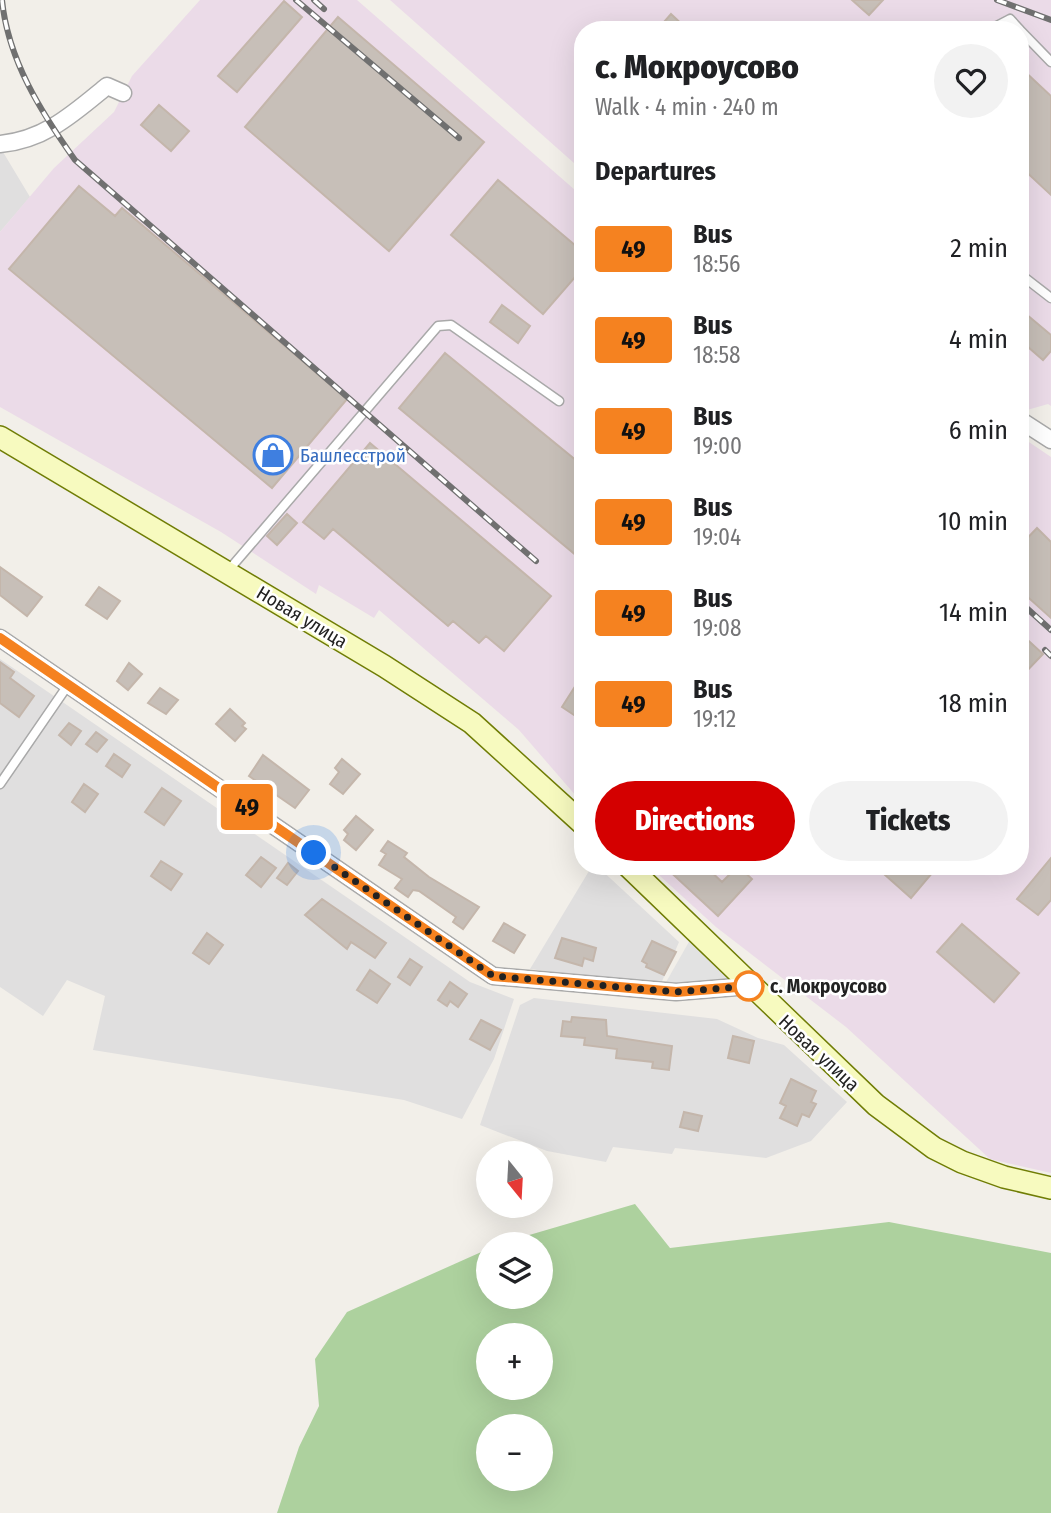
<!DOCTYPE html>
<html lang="en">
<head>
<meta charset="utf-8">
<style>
	body { margin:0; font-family:"Fira Sans Condensed",sans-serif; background:#f2f2f2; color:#202124; height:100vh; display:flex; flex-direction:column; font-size:26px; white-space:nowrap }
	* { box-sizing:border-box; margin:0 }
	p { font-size:23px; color:#757577 }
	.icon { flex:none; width:38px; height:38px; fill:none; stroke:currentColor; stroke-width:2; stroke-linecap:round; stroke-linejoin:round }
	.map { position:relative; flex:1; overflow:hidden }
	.sheet { position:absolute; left:574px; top:21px; width:455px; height:854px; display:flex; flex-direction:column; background:#fff; border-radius:28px; box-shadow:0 7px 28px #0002 }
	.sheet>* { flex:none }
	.badge { padding:0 14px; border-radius:5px; font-size:24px; line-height:46px }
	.needle { width:46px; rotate:162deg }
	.fabs { position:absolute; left:476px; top:1141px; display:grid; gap:14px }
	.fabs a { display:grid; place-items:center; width:77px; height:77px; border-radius:50%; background:#fff; box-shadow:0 7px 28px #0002; font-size:35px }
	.you { position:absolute; width:35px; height:35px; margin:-18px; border:5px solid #fff; border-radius:50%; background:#1a73e8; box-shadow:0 0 0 10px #1a73e833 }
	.map>.badge { position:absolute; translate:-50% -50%; box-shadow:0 0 0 4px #fff }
	h2 { padding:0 21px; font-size:26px; line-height:63px }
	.round { display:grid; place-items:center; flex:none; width:74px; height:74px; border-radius:37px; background:#f2f2f2 }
	.overview { display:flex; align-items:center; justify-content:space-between; height:119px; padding:0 21px }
	h1 { font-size:33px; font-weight:800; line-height:52px }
	.primary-button { display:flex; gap:14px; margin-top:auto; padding:14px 21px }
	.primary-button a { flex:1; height:80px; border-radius:42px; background:#d40000; color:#fff; font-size:28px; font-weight:800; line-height:80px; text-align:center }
	.primary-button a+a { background:#f2f2f2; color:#202124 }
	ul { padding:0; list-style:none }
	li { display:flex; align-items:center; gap:21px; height:91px; padding:0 21px }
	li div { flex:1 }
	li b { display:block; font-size:26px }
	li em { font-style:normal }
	li .badge { min-width:77px; font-weight:700; text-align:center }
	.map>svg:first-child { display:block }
</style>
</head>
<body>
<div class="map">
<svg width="1051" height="1513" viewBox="0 0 1051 1513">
	<rect width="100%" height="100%" fill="#f2efe9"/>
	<path fill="#e0dfdf" d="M0,147L30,197L0,232Z
		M0,659L470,982L514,999L494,1059L462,1119L404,1100L93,1050L105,996L67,980L43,1016L0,987Z
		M592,866H597L679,942L660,986L530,969Z
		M534,998L717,1019L758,1038L784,1045L847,1102L811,1141L766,1158L675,1148L672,1154L613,1147L606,1162L547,1151L480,1125L520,1005Z"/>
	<path fill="#ebdbe8" d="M200,0H357L583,197V804L519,730L379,610L374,618L319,585L316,594L221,532L0,407V232L54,168L114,112L132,76Z
		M390,0H1051V406L1048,404L1027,410L1020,405V30H583V171Z
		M1020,436L1051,457V1173L990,1159L846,1027L716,927L649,866H1020Z"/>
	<path fill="#add19e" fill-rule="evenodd" d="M635,1204L670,1248L889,1222L1051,1253V1513H277L299,1447L319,1406L315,1359L347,1312L488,1249V1297H541V1244H499ZM488,1335H541V1388H488ZM488,1426H541V1479H488Z"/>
	<path fill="#e2e2e2" d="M690,940L732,981L665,984Z"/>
	<path fill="#c7bfb8" stroke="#c4b6ab" stroke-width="2" d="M852,0H883L869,15Z
		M284,1L302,17L237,92L218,76Z
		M671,14L688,30H657Z
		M338,17L484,142L389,251L245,127Z
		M1020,67L1051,96V195L1020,166Z
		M159,105L189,131L171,151L141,125Z
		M498,180L583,252V268L543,314L451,235Z
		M79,186L115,216L122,208L347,399L272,488L9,269Z
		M502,305L530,326L518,343L490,322Z
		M1020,309L1051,335V351L1043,360L1020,340Z
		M445,353L583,466V561L399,408Z
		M370,443L551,596L504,651L486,636L479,643L453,621L448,626L333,529L324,539L303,522Z
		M287,514L297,523L277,545L267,536Z
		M1037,528L1051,542V618L1020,590V546Z
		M0,567L42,597L27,616L0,595Z
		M99,587L120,601L107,619L86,605Z
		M1020,633L1043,654L1020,678Z
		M0,662L14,672L10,678L34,696L19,717L0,703Z
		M129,663L142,674L128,690L117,681Z
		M583,674V721L562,707Z
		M160,688L178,700L166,714L148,703Z
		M230,709L245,723L242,726L246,729L235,741L216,724Z
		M69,723L81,731L71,745L59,735Z
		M96,732L107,740L97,752L86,744Z
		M114,754L130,765L122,777L106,766Z
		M263,755L309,790L295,808L249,776Z
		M342,759L360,774L343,794L330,784L339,772L335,768Z
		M84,784L98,794L85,812L72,802Z
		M162,788L181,801L164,825L145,812Z
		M356,816L373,830L356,850L344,840L348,834L344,830Z
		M388,841L407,853L404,857L429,877L479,907L463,929L453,922L456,917L419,891L413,890L408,897L395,888L402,879L379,865L386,854L381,851Z
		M261,857L276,868L261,887L246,875Z
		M1051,858V900L1038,915L1017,899Z
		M161,861L182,874L171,890L151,876Z
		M288,863L298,871L287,885L277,878Z
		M664,866H705L722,882L738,866L752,879L718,916Z
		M875,866H938L911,898Z
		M322,899L386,943L375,958L351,942L347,949L305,915Z
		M504,923L525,935L514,953L493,941Z
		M962,924L1019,973L994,1002L937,952Z
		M207,933L223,945L209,964L193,953Z
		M562,938L596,948L593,961L584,958L582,966L555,958Z
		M652,941L676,952L664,975L646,967L647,964L642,961Z
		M410,959L422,967L410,985L398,977Z
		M370,970L390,984L377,1003L357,990Z
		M450,982L467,994L458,1007L450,1001L447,1006L438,1000Z
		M572,1017L606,1020L607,1036L672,1046L669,1070L652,1068L653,1062L616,1058L617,1049L584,1045L585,1038L561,1036L563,1021L571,1022Z
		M481,1020L501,1030L490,1050L470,1039Z
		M733,1036L754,1041L749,1063L728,1058Z
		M791,1079L816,1091L811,1102L816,1104L809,1117L802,1114L797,1126L780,1118L786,1106L780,1103Z
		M684,1112L702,1116L698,1131L680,1127Z"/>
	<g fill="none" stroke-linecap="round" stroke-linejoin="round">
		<defs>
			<path id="lane" d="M989,30L1010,19L1020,30
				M1020,30L1051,62
				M1020,274L1051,298
				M227,572L438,326L451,325L559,401
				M0,784L68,685"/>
			<path id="street" d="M0,144C45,140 74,113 107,86L123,93
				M1020,420L1051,440
				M0,638L493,976L676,992L749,986"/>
			<path id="secondary" d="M0,437L384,666L472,723L583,824
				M628,866L876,1105L934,1148L962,1162L1004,1177L1051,1188"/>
		</defs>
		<use href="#lane" stroke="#a9a9a9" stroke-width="11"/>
		<use href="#street" stroke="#a9a9a9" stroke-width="19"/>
		<use href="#secondary" stroke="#707d05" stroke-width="24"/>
		<use href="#lane" stroke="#fff" stroke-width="8"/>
		<use href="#street" stroke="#fff" stroke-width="16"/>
		<use href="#secondary" stroke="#f7fabf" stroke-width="21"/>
		<defs>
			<path id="rail" d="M2,0C8,60 41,112 75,160L536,561
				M296,0L459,138
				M314,0L324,9
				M997,0L1051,20
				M1020,602L1051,630
				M1045,650L1051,656"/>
		</defs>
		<use href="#rail" stroke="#707070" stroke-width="6"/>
		<use href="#rail" stroke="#fff" stroke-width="3.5" stroke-dasharray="10" stroke-linecap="butt"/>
	</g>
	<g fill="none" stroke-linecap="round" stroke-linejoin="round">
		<defs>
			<path id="line" d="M0,638L493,976L676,992L749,986"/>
		</defs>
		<use href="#line" stroke="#fff" stroke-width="16"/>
		<use href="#line" stroke="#f58220" stroke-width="10"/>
		<path stroke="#222" stroke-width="7" stroke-dasharray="0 12.6" d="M314,853L493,976L676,992L749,986"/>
	</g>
	<defs>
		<symbol id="shop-ring" viewBox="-11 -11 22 22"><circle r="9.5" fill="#fff" stroke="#3f7fe0" stroke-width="1.5"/><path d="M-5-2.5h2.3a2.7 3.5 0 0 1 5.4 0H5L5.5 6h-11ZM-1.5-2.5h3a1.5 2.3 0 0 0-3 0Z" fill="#3f7fe0"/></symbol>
	</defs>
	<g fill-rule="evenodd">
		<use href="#shop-ring" x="251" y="433" width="44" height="44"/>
	</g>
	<circle fill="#fff" stroke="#f58220" stroke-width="3.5" cx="749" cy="986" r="14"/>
	<g text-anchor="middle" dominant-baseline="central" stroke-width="5" stroke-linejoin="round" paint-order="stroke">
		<g font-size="19" fill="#366cbe" stroke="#fff" text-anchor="start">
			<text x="300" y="455">Башлесстрой</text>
		</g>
		<g font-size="19" fill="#222" stroke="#fff">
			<text transform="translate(302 617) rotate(31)">Новая улица</text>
			<text transform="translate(819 1053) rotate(43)">Новая улица</text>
		</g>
		<g font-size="19" font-weight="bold" fill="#222" stroke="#fff" text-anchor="start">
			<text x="770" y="986">с. Мокроусово</text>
		</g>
	</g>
</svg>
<div class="fabs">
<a><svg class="needle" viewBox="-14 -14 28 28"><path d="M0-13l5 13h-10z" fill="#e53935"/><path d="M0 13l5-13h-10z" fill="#757577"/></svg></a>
<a><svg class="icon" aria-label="layers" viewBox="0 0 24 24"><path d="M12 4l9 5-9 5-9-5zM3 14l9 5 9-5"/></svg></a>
<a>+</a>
<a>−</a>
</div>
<div class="you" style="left:314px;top:853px"></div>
<b class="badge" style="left:247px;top:807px;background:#f58220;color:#111">49</b>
<section class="sheet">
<div class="overview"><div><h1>с. Мокроусово</h1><p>Walk · 4 min · 240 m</p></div><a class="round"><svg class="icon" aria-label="heart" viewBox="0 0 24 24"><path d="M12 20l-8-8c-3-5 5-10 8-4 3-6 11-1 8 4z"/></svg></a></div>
<h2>Departures</h2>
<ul>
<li><span class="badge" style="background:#f58220;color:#111">49</span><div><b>Bus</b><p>18:56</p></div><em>2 min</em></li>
<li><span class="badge" style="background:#f58220;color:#111">49</span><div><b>Bus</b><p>18:58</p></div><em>4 min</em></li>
<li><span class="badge" style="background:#f58220;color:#111">49</span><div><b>Bus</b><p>19:00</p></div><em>6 min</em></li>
<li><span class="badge" style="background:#f58220;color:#111">49</span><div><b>Bus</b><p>19:04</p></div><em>10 min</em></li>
<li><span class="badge" style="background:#f58220;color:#111">49</span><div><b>Bus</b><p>19:08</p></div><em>14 min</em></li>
<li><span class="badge" style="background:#f58220;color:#111">49</span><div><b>Bus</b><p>19:12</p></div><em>18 min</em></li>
</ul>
<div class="primary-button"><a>Directions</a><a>Tickets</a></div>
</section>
</div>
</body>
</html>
